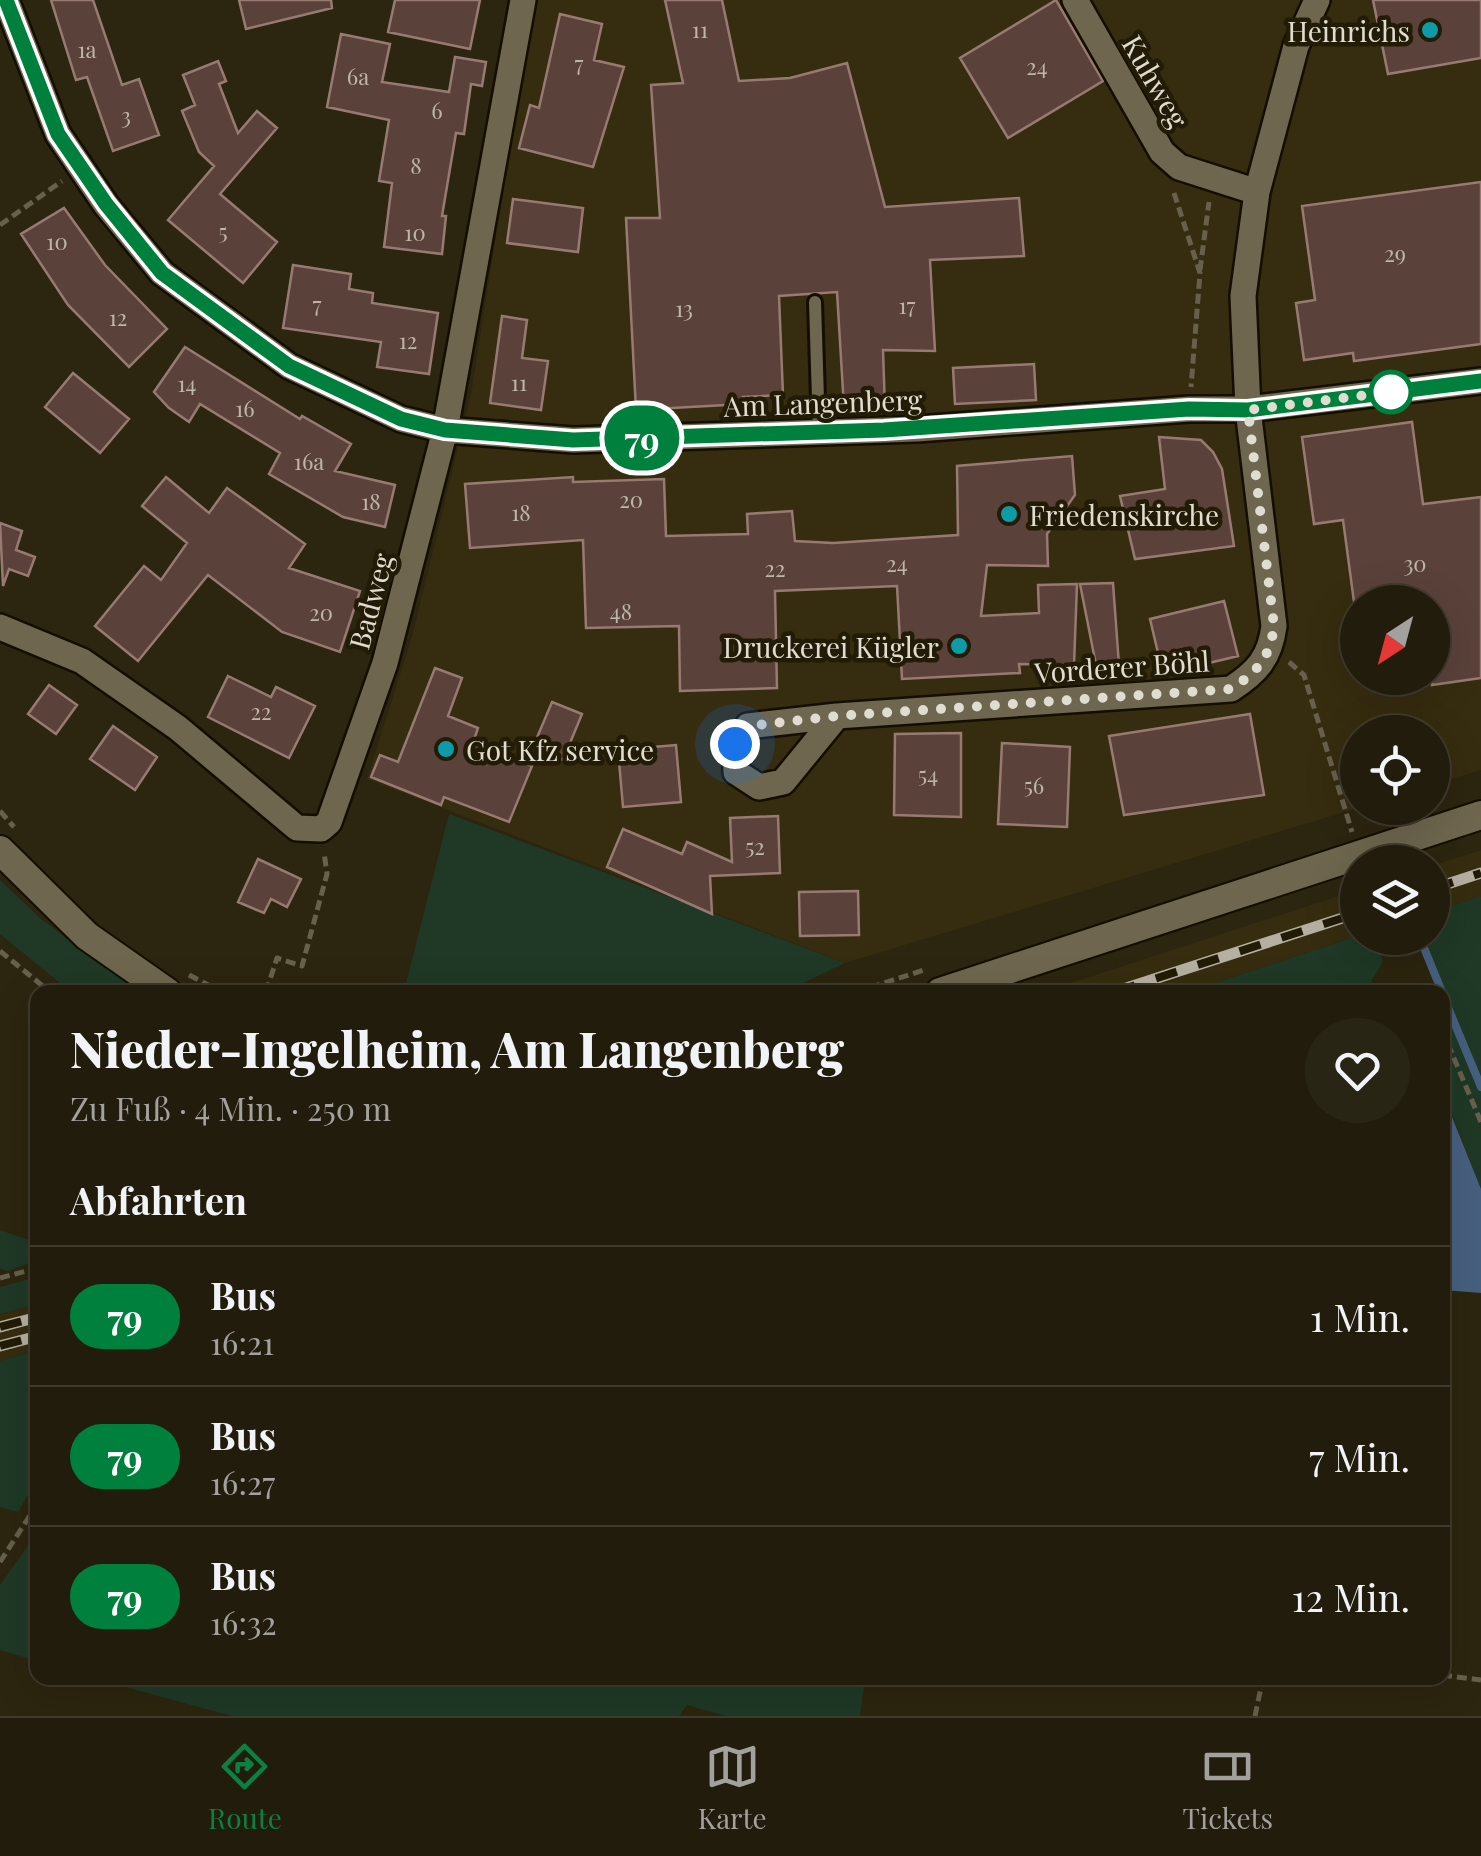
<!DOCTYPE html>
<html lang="de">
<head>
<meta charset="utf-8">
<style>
	body { margin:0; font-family:"Playfair Display",serif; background:#292514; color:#f1f3f6; height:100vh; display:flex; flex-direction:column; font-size:38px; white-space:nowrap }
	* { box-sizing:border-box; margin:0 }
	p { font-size:32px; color:#a2a19d }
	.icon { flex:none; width:55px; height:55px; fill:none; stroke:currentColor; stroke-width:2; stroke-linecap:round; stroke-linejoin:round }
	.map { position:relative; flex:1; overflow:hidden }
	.sheet { position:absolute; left:30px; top:985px; width:1420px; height:700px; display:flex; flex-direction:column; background:#211c0b; border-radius:20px; box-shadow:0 10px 40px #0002,0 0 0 2px #3e3a2c }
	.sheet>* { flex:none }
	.badge { padding:0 20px; border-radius:32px; font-size:35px; line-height:65px }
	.needle { width:65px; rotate:216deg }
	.fabs { position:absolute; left:1340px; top:585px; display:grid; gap:20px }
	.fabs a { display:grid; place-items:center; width:110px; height:110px; border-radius:50%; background:#211c0b; box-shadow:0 10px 40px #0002,0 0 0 2px #3e3a2c; font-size:50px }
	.you { position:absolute; width:50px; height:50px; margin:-25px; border:8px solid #fff; border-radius:50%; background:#1a73e8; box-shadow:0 0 0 15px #1a73e833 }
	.map>.badge { position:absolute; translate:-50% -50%; box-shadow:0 0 0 5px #fff }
	h2 { padding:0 40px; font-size:38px; line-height:90px }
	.round { display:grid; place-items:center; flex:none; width:105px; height:105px; border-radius:52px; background:#292514 }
	.headline { display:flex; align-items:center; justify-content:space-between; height:170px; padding:0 40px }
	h1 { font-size:48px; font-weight:800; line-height:75px }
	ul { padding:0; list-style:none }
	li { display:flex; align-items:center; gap:30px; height:140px; padding:0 40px; border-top:2px solid #3e3a2c }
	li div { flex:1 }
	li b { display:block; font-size:38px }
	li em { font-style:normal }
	li .badge { min-width:110px; font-weight:700; text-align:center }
	.dock { display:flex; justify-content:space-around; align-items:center; height:140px; border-top:2px solid #3e3a2c; background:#211c0b; font-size:28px; color:#a2a19d }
	.dock a { display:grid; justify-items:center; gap:5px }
	.dock .on { color:#0b8043 }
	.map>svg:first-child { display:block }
</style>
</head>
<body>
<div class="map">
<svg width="1481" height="1716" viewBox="0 0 1481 1716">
	<rect width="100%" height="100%" fill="#2c250f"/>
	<path fill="#362c0f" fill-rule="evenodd" d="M533,0H1481V770L1433,785L1432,732H1358V808L845,963L367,779L413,633L471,394ZM1358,602H1432V678H1358Z
		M1481,850V896L1433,912L1432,866Z
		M1357,890V936L1188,992H1043Z
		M37,1304V1350L0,1361V1314Z"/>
	<path fill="#1f3926" d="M449,814L845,963L784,992H404Z
		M0,880L41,919L139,992H71L0,934Z
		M1481,896V1189L1443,1092V1031L1456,1023L1416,938H1432L1433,912Z
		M1357,936L1376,938L1383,962L1365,992H1188Z
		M0,1230L37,1243V1260L8,1271L0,1269Z
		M37,1277V1304L0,1314V1287Z
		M37,1350V1479L18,1512L0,1507V1361Z
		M37,1533V1661L0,1650V1585Z
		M92,1678H865L860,1716H726L687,1705L679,1716H232Z"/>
	<path fill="#47607f" d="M1442,1092L1481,1189V1293L1443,1290Z"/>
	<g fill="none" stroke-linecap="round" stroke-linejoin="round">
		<path stroke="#47607f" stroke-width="8" d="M1420,938L1442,992
			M1442,993L1481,1087"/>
	</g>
	<path fill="#5a423a" stroke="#977b72" stroke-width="2.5" d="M51,0H93L122,85L139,79L159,135L113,151L87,77L76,80Z
		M239,0H331L332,8L246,29Z
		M395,0H480L470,49L388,32Z
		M665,0H722L739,81L790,78L847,63L885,207L1019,198L1024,256L930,260L935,351L883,350L885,409L844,408L837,292L779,296L783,395L743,397L744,404L636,410L626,218H660L651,85L683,83Z
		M1056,0L1103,81L1008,138L960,58Z
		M1373,0H1481V58L1388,74Z
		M560,14L602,24L594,60L624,67L593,167L519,148L530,105L539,108Z
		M341,34L390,44L382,82L449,92L455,57L486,62L482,86L471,84L464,134L456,133L442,216H446L442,254L384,247L392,183L379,181L389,120L327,107Z
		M218,61L226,81L219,84L238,133L257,111L277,128L220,194L277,242L243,283L168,220L214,166L199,152L182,111L195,105L183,75Z
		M1481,182V344L1354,361L1353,353L1304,360L1296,303L1315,300L1302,206Z
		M513,199L583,208L578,252L507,243Z
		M64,208L105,265L167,329L129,367L68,305L21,234Z
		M293,265L351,274L349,289L373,293L372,303L438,313L429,374L377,367L381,342L283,328Z
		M502,316L527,320L522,358L548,361L541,410L490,403Z
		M185,347L300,419L302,416L351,444L335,471L395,485L385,527L343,517L269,474L280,453L200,404L189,422L169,408L154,392Z
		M1034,364L1036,400L955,404L953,368Z
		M73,373L129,419L100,453L45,407Z
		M1412,422L1423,504L1481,497V678L1432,685V602H1354L1343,520L1314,524L1302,437Z
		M1159,437L1201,440L1213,452L1222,469L1234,546L1135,559L1120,496L1165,489Z
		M1072,456L1075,495L1047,534L1048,566L987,565L981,616L1039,613L1038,585L1077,584L1074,665L1019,664L1020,673L902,679L897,586L775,591L777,688L680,691L679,626L586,628L583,540L470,548L465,484L573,477V482L664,479L666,536L748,534L747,514L792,511L795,541L833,543L958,535L957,466Z
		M166,477L209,513L227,488L305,544L289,568L360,591L340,652L282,632L208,575L138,661L95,626L144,566L161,580L187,543L142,506Z
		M0,523L22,531L16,550L35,557L28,576L9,569L3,586Z
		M1113,583L1119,665H1096L1080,584Z
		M1224,601L1238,656L1163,674L1150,619Z
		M435,668L462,678L448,716L478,728L473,743L532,766L509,822L444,797L441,805L371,777L380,755L398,762Z
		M228,676L271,697L276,687L315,706L289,758L208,717Z
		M49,685L77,705L56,734L28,714Z
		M552,702L582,714L563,760L533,747Z
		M1250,714L1264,795L1124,815L1109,736Z
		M113,726L157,757L135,790L90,759Z
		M961,733V817L894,815L895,734Z
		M1002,743L1070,747L1067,827L998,824Z
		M676,745L681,802L623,807L618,750Z
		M778,816L780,873L710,876L712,914L607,867L623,829L682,854L687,842L732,862L730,818Z
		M258,859L301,879L287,907L271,899L264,913L238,902Z
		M858,891L859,935L800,936L799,892Z"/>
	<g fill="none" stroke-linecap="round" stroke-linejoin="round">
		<defs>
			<path id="service" d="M815,302L819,432"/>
			<path id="minor" d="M6,0L58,134L106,205L162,273L289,366L401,419L445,430L573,440L917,429L1189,409H1248L1481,381
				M1075,0L1162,152L1179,167L1257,192
				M0,627L82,661L178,728L297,828L321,829L329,822L385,663L445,430L523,0
				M837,716L783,782L759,787L736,772L735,744L748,726L837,716L1231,689C1257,672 1270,658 1274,626L1248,409L1243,296L1257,192L1296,46L1317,0"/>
			<path id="secondary" d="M0,850L87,936L167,992
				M940,992L1481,815"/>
		</defs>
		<use href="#service" stroke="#140e00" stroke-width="18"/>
		<use href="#minor" stroke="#140e00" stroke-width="30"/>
		<use href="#secondary" stroke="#140e00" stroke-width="32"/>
		<path stroke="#66604d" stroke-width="5" stroke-dasharray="10 5" stroke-linecap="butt" d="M1174,193L1200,273L1191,387
			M0,225L62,181
			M1200,270L1209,202
			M1289,662L1304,675L1352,832
			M0,811L14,827
			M0,951L50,992
			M189,975L222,992
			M266,992L277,958L302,966L327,874L324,852
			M856,992L924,970
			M1442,1030L1481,1122
			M0,1278L38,1268
			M0,1562L38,1503
			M1442,1675L1481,1680
			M1340,1678H1365
			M1255,1716L1263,1678"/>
		<use href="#service" stroke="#6e664e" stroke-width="12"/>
		<use href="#minor" stroke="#6e664e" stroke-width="25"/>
		<use href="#secondary" stroke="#6e664e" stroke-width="28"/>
		<defs>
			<path id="rail" d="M1432,889L1481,873
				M1114,992L1358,913
				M0,1327L38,1317
				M0,1346L38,1336"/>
		</defs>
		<use href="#rail" stroke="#b5b0a1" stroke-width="11"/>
		<use href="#rail" stroke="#221b06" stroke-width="8" stroke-dasharray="22" stroke-linecap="butt"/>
	</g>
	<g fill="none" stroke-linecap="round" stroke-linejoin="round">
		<defs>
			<path id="line" d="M6,0L58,134L106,204L162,273L289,366L401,419L445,430L573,440L884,430L1189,409L1248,410L1481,381"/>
		</defs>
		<use href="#line" stroke="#fff" stroke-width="22"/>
		<use href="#line" stroke="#00803d" stroke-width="15"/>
		<path stroke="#e0dccf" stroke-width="10" stroke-dasharray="0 18" d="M735,744L748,726L837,716L1231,689C1257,672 1270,658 1274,626L1248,410L1391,392"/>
	</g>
	<g fill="#0f9aa8" stroke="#221b06" stroke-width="4">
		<circle cx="1430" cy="30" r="10"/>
		<circle cx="1009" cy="514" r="10"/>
		<circle cx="959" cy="646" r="10"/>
		<circle cx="446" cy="749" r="10"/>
	</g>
	<circle fill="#fff" stroke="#00803d" stroke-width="5" cx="1391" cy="392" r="20"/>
	<g text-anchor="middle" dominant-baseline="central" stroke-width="9" stroke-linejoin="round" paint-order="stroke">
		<g font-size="22" fill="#beb6aa">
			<text x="700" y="29">11</text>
			<text x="87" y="49">1a</text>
			<text x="579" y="63">7</text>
			<text x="1037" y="66">24</text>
			<text x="358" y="76">6a</text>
			<text x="437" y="110">6</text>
			<text x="126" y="115">3</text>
			<text x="416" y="165">8</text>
			<text x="223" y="231">5</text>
			<text x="415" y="232">10</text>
			<text x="57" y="241">10</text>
			<text x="1395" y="253">29</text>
			<text x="317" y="304">7</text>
			<text x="907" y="305">17</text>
			<text x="684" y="308">13</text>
			<text x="118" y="317">12</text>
			<text x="408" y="340">12</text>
			<text x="519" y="382">11</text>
			<text x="187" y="383">14</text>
			<text x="245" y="408">16</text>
			<text x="309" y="461">16a</text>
			<text x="631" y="499">20</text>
			<text x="371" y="501">18</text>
			<text x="521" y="512">18</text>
			<text x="897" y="563">24</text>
			<text x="1415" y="563">30</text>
			<text x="775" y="568">22</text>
			<text x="621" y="611">48</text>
			<text x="321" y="612">20</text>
			<text x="261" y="711">22</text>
			<text x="928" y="774">54</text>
			<text x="1034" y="785">56</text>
			<text x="755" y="846">52</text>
		</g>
		<g font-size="28" fill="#e0dccf" stroke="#221b06" text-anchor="end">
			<text x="1410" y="30">Heinrichs</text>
			<text x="1029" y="514" text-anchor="start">Friedenskirche</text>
			<text x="939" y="646">Druckerei Kügler</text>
			<text x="466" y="749" text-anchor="start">Got Kfz service</text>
		</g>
		<g font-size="28" fill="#e0dccf" stroke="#221b06">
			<text transform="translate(1156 81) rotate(60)">Kuhweg</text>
			<text transform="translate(823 402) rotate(-2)">Am Langenberg</text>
			<text transform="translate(370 601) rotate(-75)">Badweg</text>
			<text transform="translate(1122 666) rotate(-4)">Vorderer Böhl</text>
		</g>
	</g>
</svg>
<div class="fabs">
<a><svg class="needle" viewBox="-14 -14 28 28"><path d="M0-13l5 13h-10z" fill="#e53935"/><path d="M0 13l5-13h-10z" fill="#a2a19d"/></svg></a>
<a><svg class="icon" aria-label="locate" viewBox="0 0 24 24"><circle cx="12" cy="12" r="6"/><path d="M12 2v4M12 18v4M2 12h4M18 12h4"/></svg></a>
<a><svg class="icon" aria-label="layers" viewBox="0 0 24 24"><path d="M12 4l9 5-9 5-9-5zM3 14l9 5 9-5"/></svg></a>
</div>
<div class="you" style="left:735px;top:744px"></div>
<b class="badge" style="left:642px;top:438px;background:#00803d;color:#fff">79</b>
<section class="sheet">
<div class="headline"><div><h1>Nieder-Ingelheim, Am Langenberg</h1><p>Zu Fuß · 4 Min. · 250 m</p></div><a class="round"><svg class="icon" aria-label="heart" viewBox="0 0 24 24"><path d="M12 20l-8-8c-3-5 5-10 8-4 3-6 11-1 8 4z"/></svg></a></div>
<h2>Abfahrten</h2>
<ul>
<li><span class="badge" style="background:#00803d;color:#fff">79</span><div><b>Bus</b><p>16:21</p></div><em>1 Min.</em></li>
<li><span class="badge" style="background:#00803d;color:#fff">79</span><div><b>Bus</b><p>16:27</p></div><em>7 Min.</em></li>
<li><span class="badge" style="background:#00803d;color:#fff">79</span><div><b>Bus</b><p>16:32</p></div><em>12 Min.</em></li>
</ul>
</section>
</div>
<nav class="dock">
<a class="on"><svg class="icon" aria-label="directions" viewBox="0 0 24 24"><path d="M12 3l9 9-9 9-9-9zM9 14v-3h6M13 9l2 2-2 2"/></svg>Route</a>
<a><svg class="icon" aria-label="map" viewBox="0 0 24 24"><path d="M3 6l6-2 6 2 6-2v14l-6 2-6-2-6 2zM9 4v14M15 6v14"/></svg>Karte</a>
<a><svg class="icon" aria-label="tickets" viewBox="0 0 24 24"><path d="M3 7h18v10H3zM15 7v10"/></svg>Tickets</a>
</nav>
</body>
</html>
